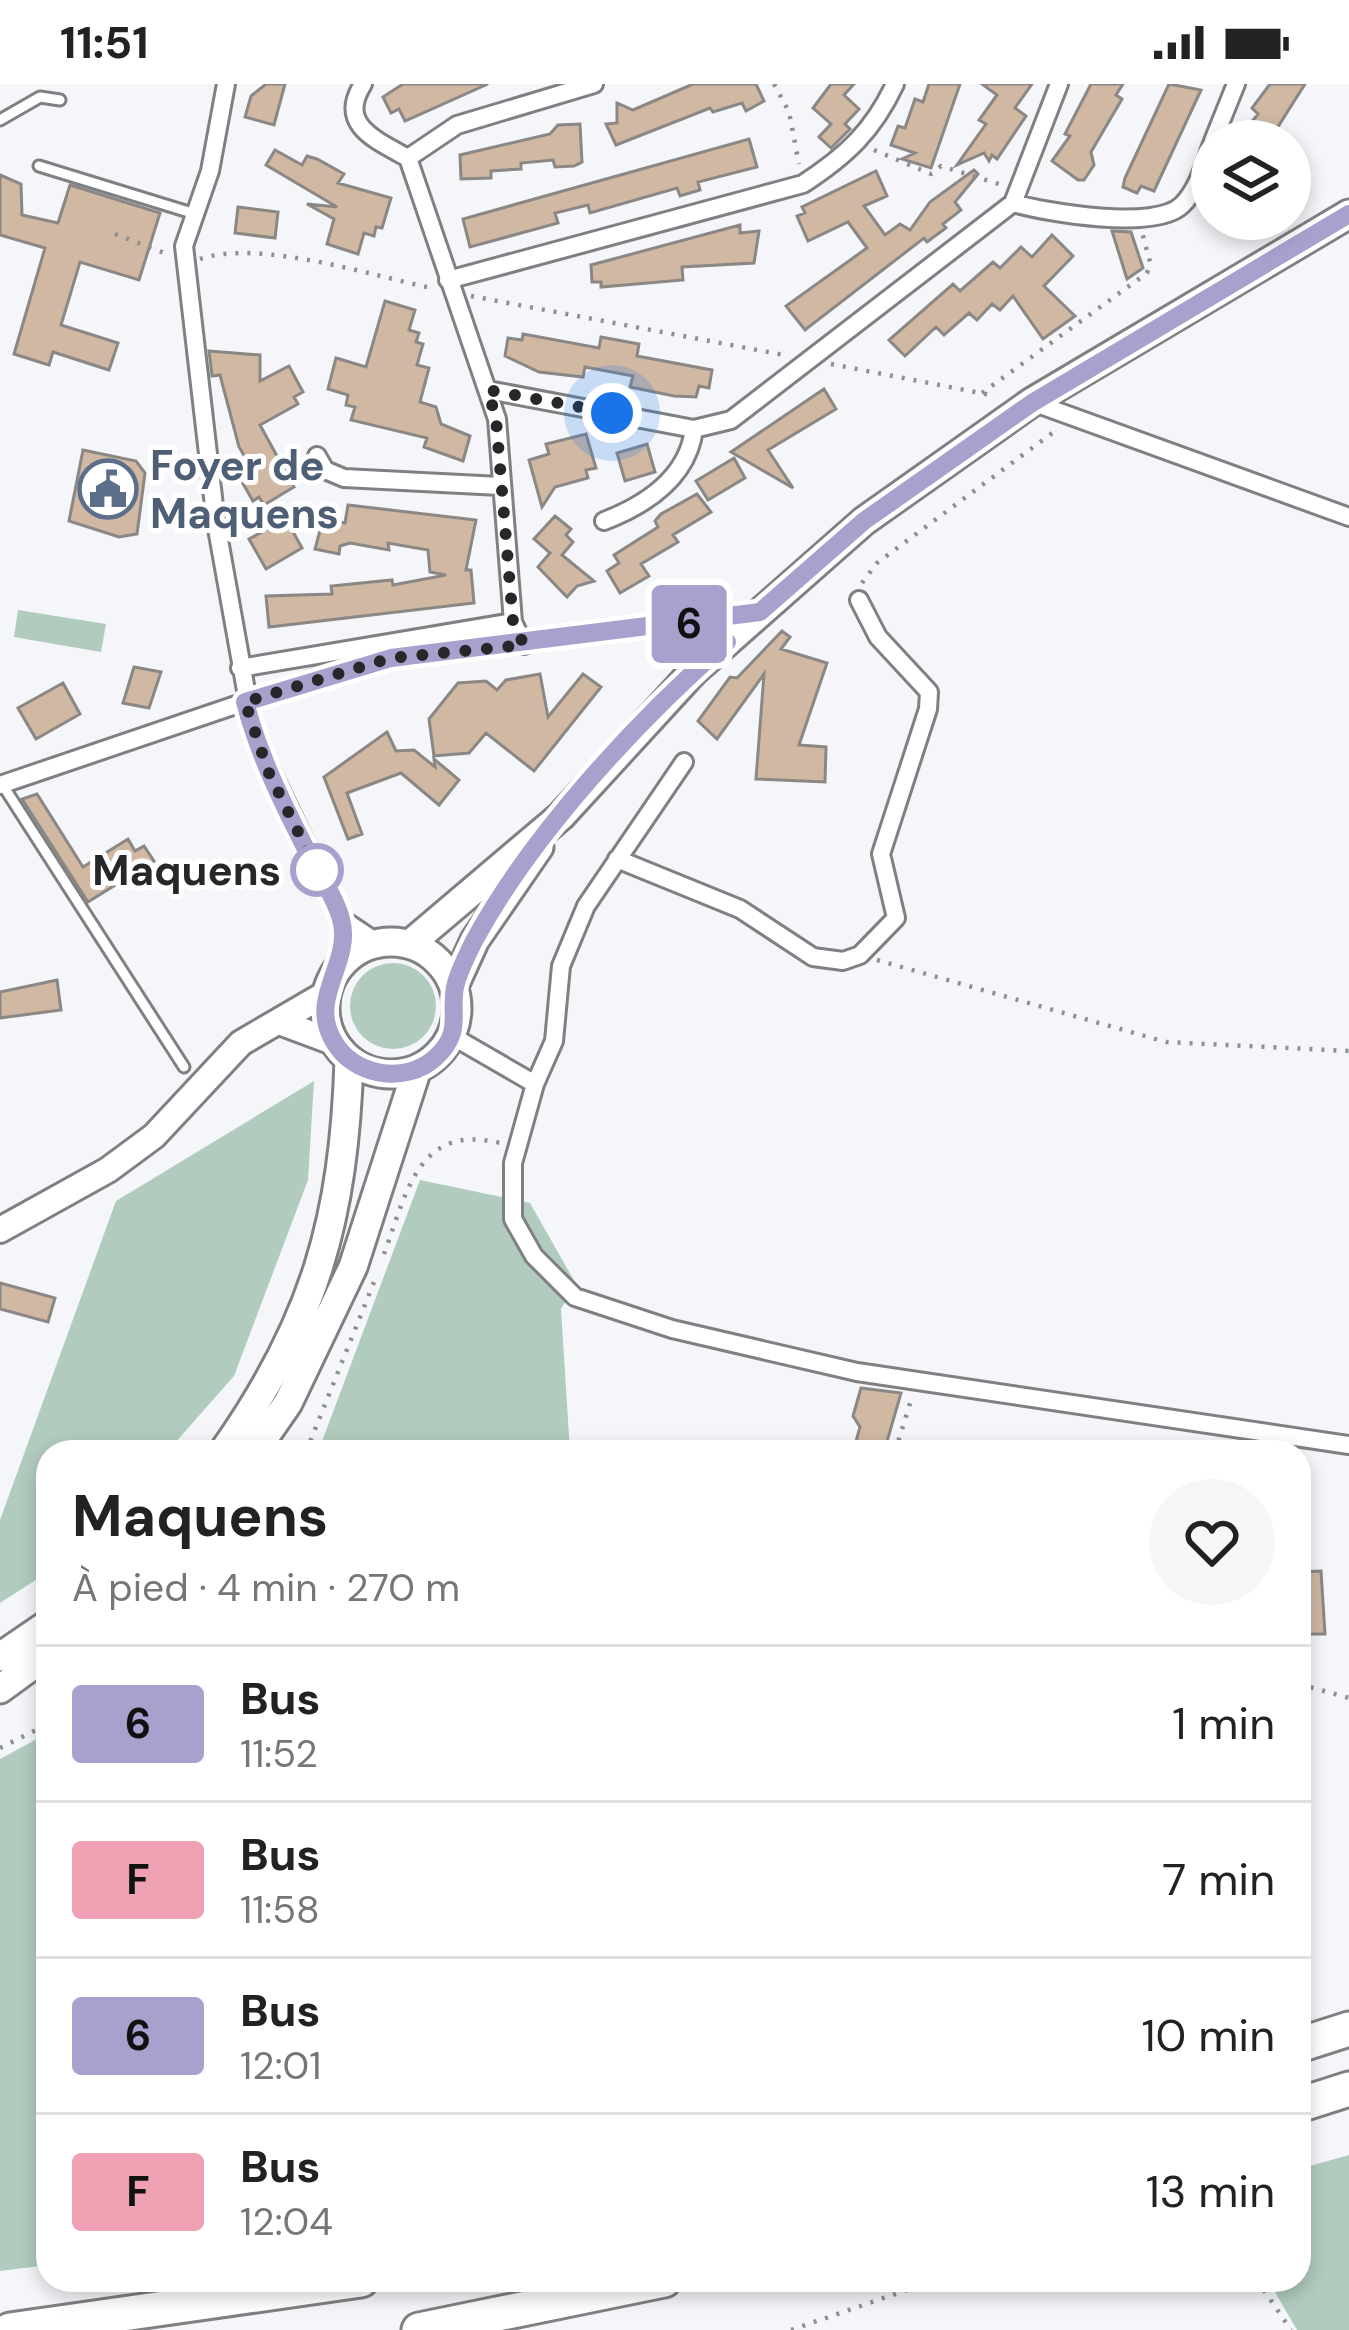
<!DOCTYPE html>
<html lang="fr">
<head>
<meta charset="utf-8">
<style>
	body { margin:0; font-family:"DM Sans",sans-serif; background:#f6f6f6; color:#222; height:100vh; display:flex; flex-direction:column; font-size:45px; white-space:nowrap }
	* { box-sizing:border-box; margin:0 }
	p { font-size:39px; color:#767676 }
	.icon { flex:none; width:66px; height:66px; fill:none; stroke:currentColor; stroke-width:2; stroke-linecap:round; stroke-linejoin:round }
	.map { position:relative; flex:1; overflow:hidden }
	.panel { position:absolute; left:36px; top:1356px; width:1275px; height:852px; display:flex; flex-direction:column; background:#fff; border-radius:36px; box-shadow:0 6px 18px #0003 }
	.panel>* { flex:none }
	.badge { padding:0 24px; border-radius:9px; font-size:42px; line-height:78px }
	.fabs { position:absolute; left:1191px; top:36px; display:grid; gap:24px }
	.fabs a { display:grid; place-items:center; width:120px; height:120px; border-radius:50%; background:#fff; box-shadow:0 6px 18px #0003; font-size:60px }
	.you { position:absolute; width:60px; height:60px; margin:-30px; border:9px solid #fff; border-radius:50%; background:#1a73e8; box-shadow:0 0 0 18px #1a73e833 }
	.map>.badge { position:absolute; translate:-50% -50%; box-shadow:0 0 0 6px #fff }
	.round { display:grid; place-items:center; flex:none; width:126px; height:126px; border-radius:63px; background:#f6f6f6 }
	.overview { display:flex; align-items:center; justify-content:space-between; height:204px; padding:0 36px }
	h1 { font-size:57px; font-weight:700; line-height:90px }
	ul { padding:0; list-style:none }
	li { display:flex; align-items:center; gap:36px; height:156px; padding:0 36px; border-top:3px solid #e0e0e0 }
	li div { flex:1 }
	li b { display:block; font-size:45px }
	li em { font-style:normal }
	li .badge { min-width:132px; font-weight:700; text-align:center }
	.status { display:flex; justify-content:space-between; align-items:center; height:84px; padding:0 60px; background:#fff; direction:ltr }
	.status svg { height:33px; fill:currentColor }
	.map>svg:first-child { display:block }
</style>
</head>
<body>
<div class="status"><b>11:51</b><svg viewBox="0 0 49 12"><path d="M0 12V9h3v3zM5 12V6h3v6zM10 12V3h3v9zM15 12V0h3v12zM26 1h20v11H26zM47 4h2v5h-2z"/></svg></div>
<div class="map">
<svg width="1349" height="2246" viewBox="0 0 1349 2246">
	<rect width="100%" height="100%" fill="#f4f6f9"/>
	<path fill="#b1ccbe" d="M18,526L106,540L101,568L14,553Z
		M350 922a43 43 0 1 1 86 0a43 43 0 1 1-86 0Z
		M314,997L308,1096L234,1292L167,1368H48V1488L0,1519V1436L116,1117Z
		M420,1096L530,1119L576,1200L561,1225L570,1368H318Z
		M48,1649V2181L0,2187V1675Z
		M1349,2071V2246H1297L1268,2196H1299V2085Z"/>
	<path fill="#d0b8a3" stroke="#8a8785" stroke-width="3" d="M266,0H285L274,41L245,33L251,12Z
		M403,0H488L405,37L399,25L391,29L383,13Z
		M693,0H756L764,17L746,27L742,19L713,28L710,24L616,61L606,40L617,39V19L633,26Z
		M831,0H854L844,11L859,25L845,40L850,45L831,64L819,53L831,40L813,24Z
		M929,0H960L931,84L902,75L915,69L891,61L898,42L905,44L915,15L923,18Z
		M982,0H1032L1015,24L1026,32L997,75L992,71L989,77L984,69L957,81L986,40L979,36L997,11Z
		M1091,0H1123L1116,11L1122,15L1091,68L1094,81L1084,96H1078L1052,77L1070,52L1065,50Z
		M1169,0L1201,6L1154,107L1141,102L1137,109L1123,103L1125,94Z
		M1270,0H1305L1269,57H1236L1258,30L1252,24Z
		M580,40L582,78L574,82L555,83L553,76L521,79V85L491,87V94L461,95L460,71L550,50L558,41Z
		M749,55L757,83L698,98L700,106L680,112L677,104L590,129L588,121L555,129L558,139L470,163L463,135Z
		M275,66L302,81L307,72L317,75L344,90L338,99L391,114L382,144L376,143L374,152L364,149L358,170L327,160L334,135L307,120L337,123L266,81Z
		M974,86L978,90L955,118L961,126L943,140L946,144L927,158L924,154L805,246L786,222L867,164L848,138L808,157L797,132L805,129L802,123L876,87L887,112L864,122L885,151L900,140L910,146L930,118Z
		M0,91L21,100L22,131L58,139L70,101L160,129L139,196L80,178L61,241L118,259L109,286L53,268L49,281L14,270L45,164L0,151Z
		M238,123L278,128L275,154L235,149Z
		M740,141V149L759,147L754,179L682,183L683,196L601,203V198H592L591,181Z
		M1112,147L1131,148L1143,184L1127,195Z
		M1052,151L1073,172L1044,202L1075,232L1043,255L1013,212L1000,226L992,220L977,236L969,229L944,251L936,243L905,272L889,256L953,200L960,207L993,178L1000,184L1021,163L1032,173Z
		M385,217L415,226L409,246L419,249L416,258L423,260L417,281L429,284L420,318L436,323L441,340L470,352L463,377L424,363L427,354L351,336L355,323L346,321L348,311L328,305L336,274L366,283Z
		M523,250L599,264L601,253L639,260L637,272L712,286L709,304L699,302L696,313L674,312L630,303L633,292L585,283L583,293L539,288L505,272L508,254L522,256Z
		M209,267L260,271V297L289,282L303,308L294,313L298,320L260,341L294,403L264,421L259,413L253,417L242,398L255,390L239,363L220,291L212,292Z
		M824,305L836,325L768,366L793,404L731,368Z
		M586,350L596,384L586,386L588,394L555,403L542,423L529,376L549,370L546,360Z
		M647,360L655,388L625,397L617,369Z
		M83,366L136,377L145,389L137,450L119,453L69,437Z
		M734,374L745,394L708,416L696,397Z
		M697,410L711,428L673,451L678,458L641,480L649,492L620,509L607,487L619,479L614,471L658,443L655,437L661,430Z
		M348,421L476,436L466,486H471L474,519L269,543L266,512L332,510L331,502L392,496L393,501L446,491L430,488L428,466L388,459L389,466L350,459L340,462L339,470L315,465L323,435L345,439Z
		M555,432L571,445L566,451L573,458L562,471L594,497L577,502L567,513L538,483L550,469L534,455Z
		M286,435L302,464L266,485L249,455Z
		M782,547L790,553L781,565L827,579L799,661L826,663L825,698L756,695L764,590L717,655L698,637L730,593L737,594Z
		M134,583L161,588L149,624L123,619Z
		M540,590L548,633L583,590L601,603L534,687L486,649L469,669L434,672L429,635L458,599L486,597L497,606L506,596Z
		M63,599L80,630L36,655L18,624Z
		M387,648L396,667L414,666L435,683L434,675L459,696L439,721L401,689L347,709L362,750L348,755L324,693Z
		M37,710L83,783L128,755L135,767L144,762L154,777L88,818L22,715Z
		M57,896L61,926L0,934V908Z
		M0,1199L55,1214L48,1238L0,1225Z
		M861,1304L901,1309L884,1368H853L860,1343L853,1332Z
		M1321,1487L1325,1550H1305L1299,1488Z"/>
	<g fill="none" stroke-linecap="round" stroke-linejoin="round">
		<defs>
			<path id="service" d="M0,36L40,13L60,16
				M39,82L192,129
				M2,700L184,983"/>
			<path id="minor" d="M226,0L210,87L184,162L216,439L254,651L342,835L341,880
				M363,0C337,41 376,56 408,74
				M1213,57L1236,0
				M408,74L497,335L513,538L524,561
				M408,74L457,41L594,0
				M1013,119C1048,129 1156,147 1182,121C1198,105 1204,81 1212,60
				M448,196L803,100C846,72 873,47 895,0
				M488,306L694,345L731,336L1013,119L1059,0
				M1032,318L1349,433
				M317,372L325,386L344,394L500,402
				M604,437C648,420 688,393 694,345
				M240,584L513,538
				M0,701L330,589L391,575L756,529
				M617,775L740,825L813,873L843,877L860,871L896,834L881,770L928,625L929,608L878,553L859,516
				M342,835L378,859
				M452,952L535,1000L513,1079V1135L534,1172L575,1213L672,1245L857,1288L1349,1361
				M535,1000L554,957L561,882L586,822L684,678"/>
			<path id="secondary" d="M282,939L333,958
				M0,1146L108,1086L154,1052L241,959L325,910"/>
			<path id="primary" d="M325 924a66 66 0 1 1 132 0a66 66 0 1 1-132 0Z
				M410,860L561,732L693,588L864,437L1032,318L1349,130
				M454,902L475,856L539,763
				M223,1368C315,1238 344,1134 349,976
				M254,1368L288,1319L353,1183L417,985
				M0,1573L48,1540
				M0,1605L48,1570"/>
			<path id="motorway" d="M1299,1961L1349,1945
				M1299,2021L1349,2005
				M10,2246L361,2196
				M419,2246L664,2196"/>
		</defs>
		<use href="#service" stroke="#7e8082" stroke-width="15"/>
		<use href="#minor" stroke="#7e8082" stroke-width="22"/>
		<use href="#secondary" stroke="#7e8082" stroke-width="30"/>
		<use href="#primary" stroke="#7e8082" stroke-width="33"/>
		<use href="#motorway" stroke="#7e8082" stroke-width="39"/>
		<path stroke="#8d8f91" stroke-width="4.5" stroke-dasharray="3 9" stroke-linecap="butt" d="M774,0L789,28L799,80
			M874,66L931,90L941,82L1002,101
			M115,150L167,170
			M200,175C259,155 370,191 431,204
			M471,212L784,271
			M831,280L996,312
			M982,309L1147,189L1150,178L1142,148
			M862,499L877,479L1055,347
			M877,876L1166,958L1349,967
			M384,1170C407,1108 418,1039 500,1059
			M306,1368L374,1198
			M895,1368L911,1316
			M1299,1600L1349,1614
			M0,1664L48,1640
			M1257,2196L1291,2246
			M791,2246L936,2196"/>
		<use href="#service" stroke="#fff" stroke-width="9"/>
		<use href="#minor" stroke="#fff" stroke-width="16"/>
		<use href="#secondary" stroke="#fff" stroke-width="24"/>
		<use href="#primary" stroke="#fff" stroke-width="27"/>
		<use href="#motorway" stroke="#fff" stroke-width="33"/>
	</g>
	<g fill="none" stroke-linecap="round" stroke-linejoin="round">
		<defs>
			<path id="line" d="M727,558C636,638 532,750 474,857C468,869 460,885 456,899C448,928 465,947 435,974C405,1001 352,992 333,956C308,912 353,879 341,835C335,813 319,790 308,769C283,720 259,672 245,618L391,574L760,528L864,437L1032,319L1349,130"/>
		</defs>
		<use href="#line" stroke="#fff" stroke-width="27"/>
		<use href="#line" stroke="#aaa0ce" stroke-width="18"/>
		<path stroke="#262728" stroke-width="12" stroke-dasharray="0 21.6" d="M317,786L268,687L245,618L391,574L524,561L513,538L496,335L488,306L612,329"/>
	</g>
	<defs>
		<symbol id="civic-ring" viewBox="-11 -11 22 22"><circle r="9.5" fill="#fff" stroke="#5c6f8a" stroke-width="1.5"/><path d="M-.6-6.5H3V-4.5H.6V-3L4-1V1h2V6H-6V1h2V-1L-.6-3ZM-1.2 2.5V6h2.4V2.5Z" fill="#5c6f8a"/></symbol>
	</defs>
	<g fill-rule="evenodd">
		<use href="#civic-ring" x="75" y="372" width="66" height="66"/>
	</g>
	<circle fill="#fff" stroke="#aaa0ce" stroke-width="6" cx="317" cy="786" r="24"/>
	<g text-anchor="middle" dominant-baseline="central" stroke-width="10" stroke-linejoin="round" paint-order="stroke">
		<g font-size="42" font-weight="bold" fill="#4e5e75" stroke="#fff" text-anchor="start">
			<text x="150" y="381">Foyer de<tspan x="150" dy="48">Maquens</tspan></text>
		</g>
		<g font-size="42" font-weight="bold" fill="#262728" stroke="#fff" text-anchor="end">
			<text x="281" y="786">Maquens</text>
		</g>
	</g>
</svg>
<div class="fabs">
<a><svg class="icon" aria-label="layers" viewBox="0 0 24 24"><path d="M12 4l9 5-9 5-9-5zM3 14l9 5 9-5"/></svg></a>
</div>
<div class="you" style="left:612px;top:329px"></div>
<b class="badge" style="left:689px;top:540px;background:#aaa0ce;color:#111">6</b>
<section class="panel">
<div class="overview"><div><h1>Maquens</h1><p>À pied · 4 min · 270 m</p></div><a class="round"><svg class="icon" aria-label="heart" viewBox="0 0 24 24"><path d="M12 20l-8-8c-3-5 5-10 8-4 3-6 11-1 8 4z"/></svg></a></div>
<ul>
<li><span class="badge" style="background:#aaa0ce;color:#111">6</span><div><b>Bus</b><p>11:52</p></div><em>1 min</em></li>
<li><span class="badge" style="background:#efa1b4;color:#111">F</span><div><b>Bus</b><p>11:58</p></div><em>7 min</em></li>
<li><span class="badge" style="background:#aaa0ce;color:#111">6</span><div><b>Bus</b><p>12:01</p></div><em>10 min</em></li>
<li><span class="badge" style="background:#efa1b4;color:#111">F</span><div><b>Bus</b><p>12:04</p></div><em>13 min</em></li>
</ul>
</section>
</div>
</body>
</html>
